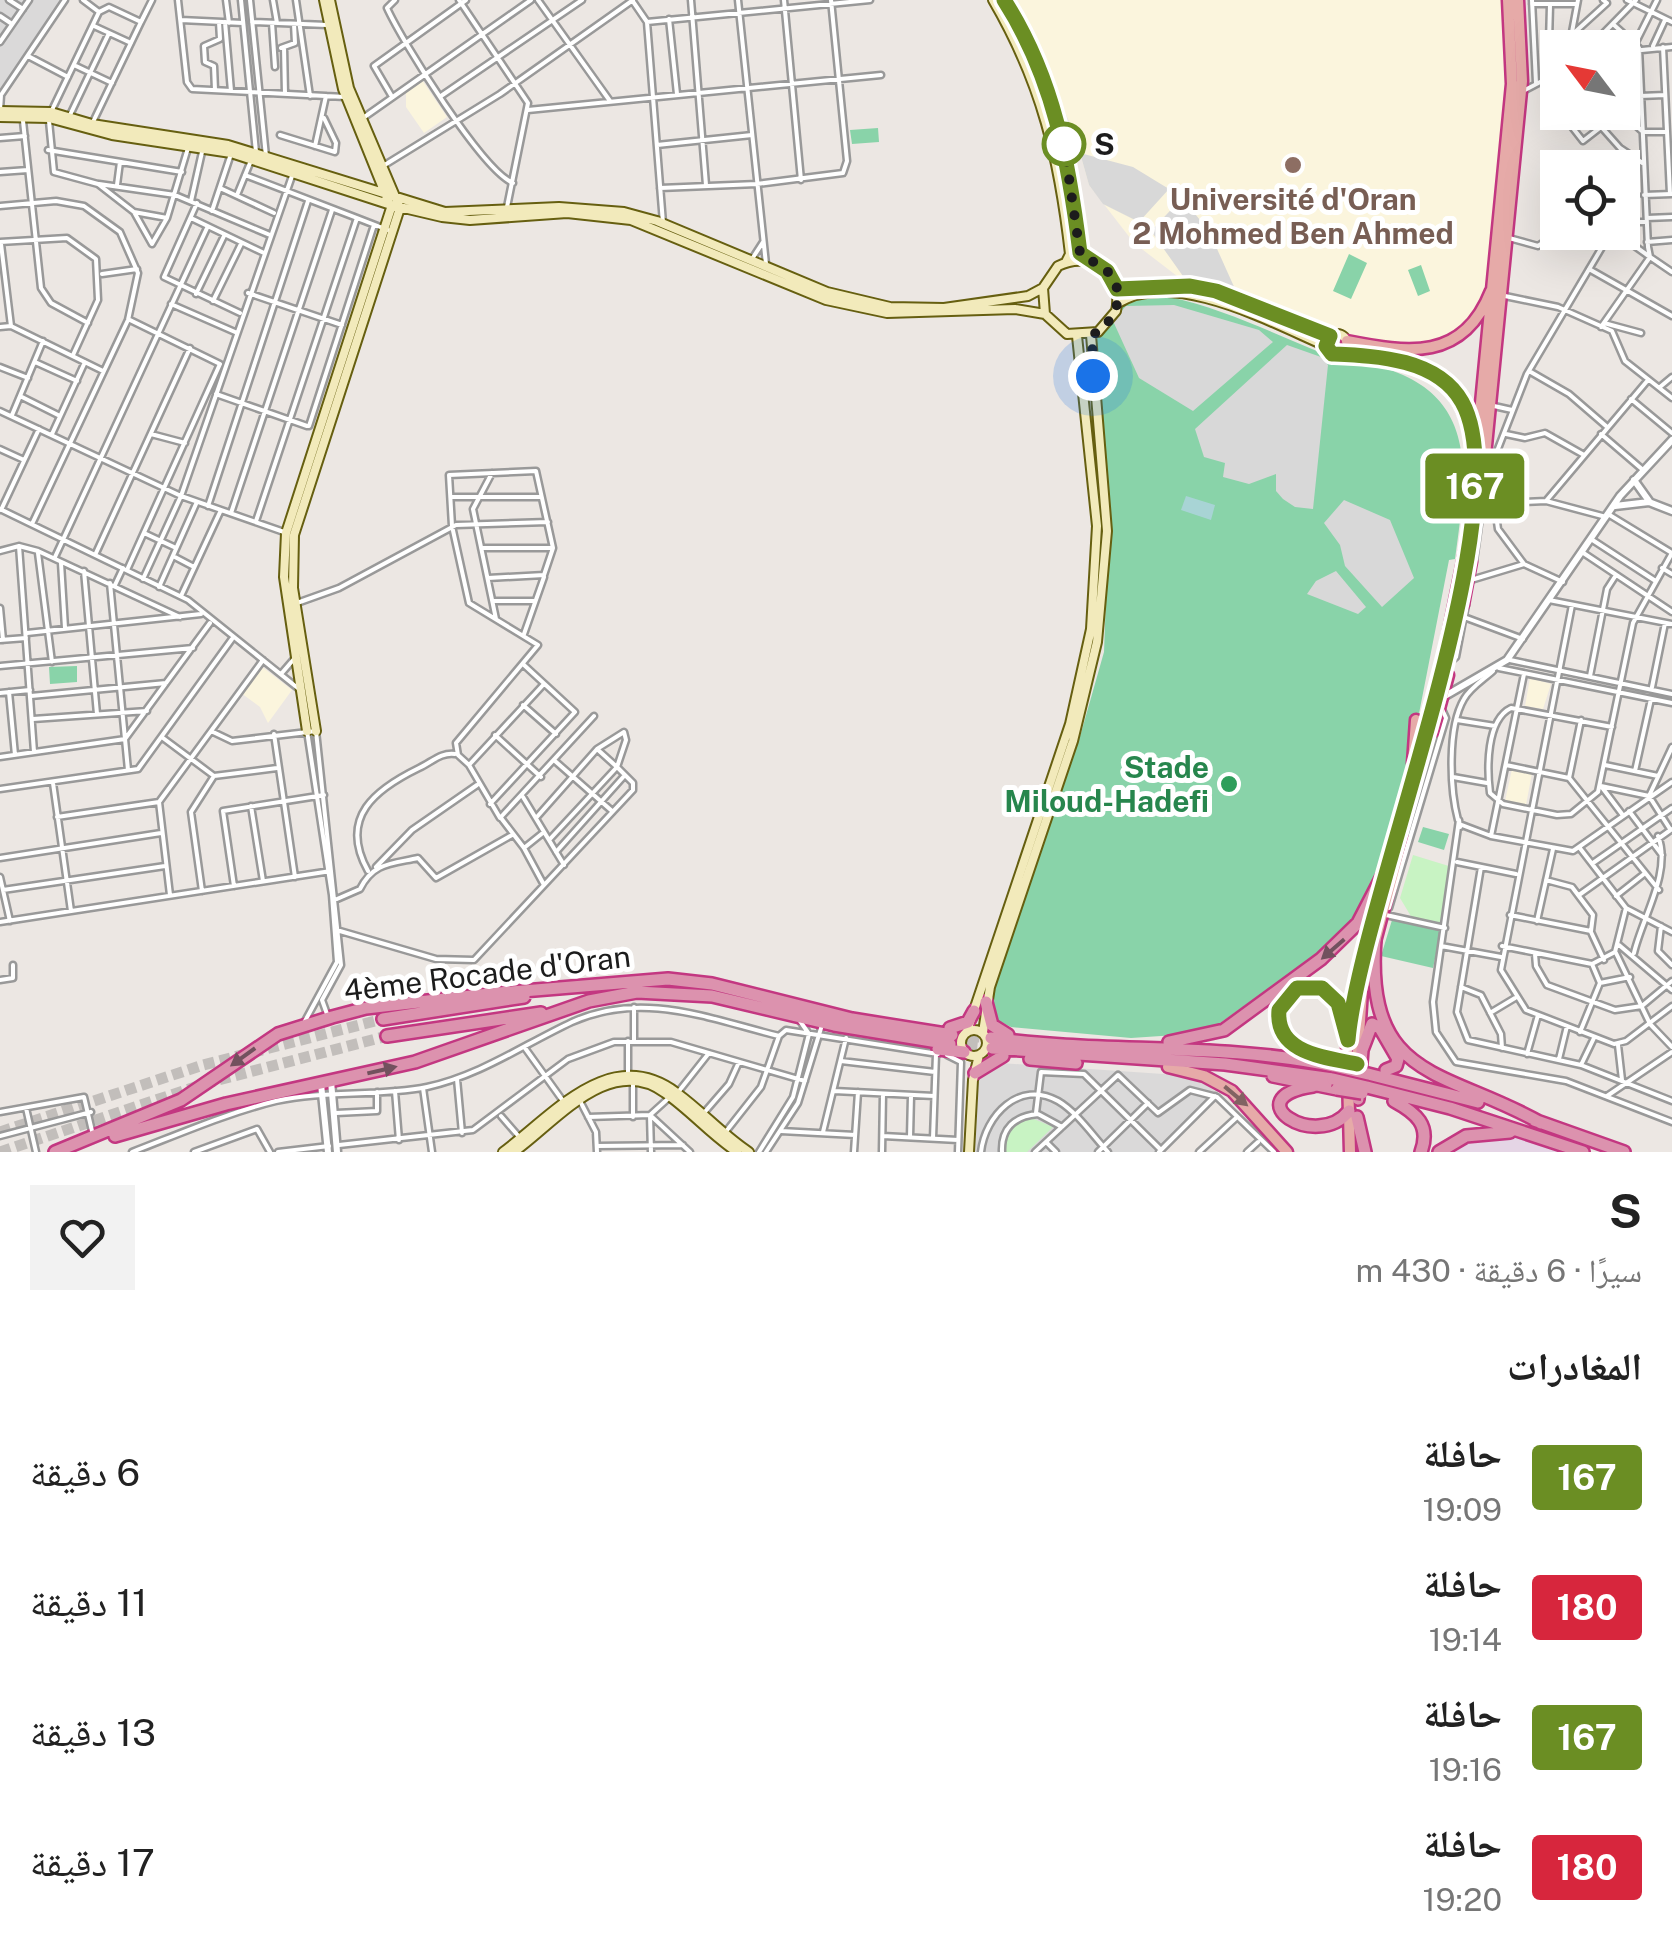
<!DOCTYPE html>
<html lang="ar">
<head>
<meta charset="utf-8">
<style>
	body { margin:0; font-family:"Public Sans","Noto Naskh Arabic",sans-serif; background:#f2f2f2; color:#222; direction:rtl; height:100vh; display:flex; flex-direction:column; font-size:38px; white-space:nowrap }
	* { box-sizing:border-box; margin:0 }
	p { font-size:32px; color:#767676 }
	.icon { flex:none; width:55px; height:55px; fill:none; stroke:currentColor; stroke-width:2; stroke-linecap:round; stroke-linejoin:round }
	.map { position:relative; height:1152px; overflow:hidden; direction:ltr }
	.details { display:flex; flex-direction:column; background:#fff; flex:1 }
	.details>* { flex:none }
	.badge { padding:0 20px; border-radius:8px; font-size:35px; line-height:65px }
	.needle { width:65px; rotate:302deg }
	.tools { position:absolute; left:1540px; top:30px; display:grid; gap:20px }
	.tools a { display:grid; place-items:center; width:100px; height:100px; border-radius:0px; background:#fff; box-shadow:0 10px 40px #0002; font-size:50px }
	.you { position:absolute; width:50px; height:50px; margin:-25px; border:8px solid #fff; border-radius:50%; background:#1a73e8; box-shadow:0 0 0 15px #1a73e833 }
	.map>.badge { position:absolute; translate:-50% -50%; box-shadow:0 0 0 5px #fff }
	h2 { padding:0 30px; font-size:38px; line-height:90px }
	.round { display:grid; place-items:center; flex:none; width:105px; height:105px; border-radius:0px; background:#f2f2f2 }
	.overview { display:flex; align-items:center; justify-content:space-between; height:170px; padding:0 30px }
	h1 { font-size:48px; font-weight:700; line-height:75px }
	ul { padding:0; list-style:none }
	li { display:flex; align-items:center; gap:30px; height:130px; padding:0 30px }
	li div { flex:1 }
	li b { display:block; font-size:38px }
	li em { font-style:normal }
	li .badge { min-width:110px; font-weight:700; text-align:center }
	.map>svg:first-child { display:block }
</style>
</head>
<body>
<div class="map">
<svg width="1672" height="1152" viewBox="0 0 1672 1152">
	<rect width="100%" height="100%" fill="#ece7e3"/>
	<path fill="#dad9d9" d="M0,0H65L0,91Z
		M1001,1063L1178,1075L1206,1084L1218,1094L1159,1152H975L979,1073Z"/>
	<path fill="#e5d5e5" d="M1499,1135L1514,1137L1559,1152H1442L1463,1140Z"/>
	<path fill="#fbf5dd" d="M1013,0H1504L1509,82L1492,274L1483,301L1469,322L1436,343L1415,348L1355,343L1338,330L1320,333L1240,300L1190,286L1134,243L1089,185L1074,132Z
		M422,80L447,117L424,133L406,107V91Z
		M261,666L292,690L268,723L260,707L241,693Z
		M1530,678L1551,684L1543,709L1525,706Z
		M1512,769L1532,773L1526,805L1505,801Z"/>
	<path fill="#c8f3c3" d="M1413,855L1452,867L1441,924L1412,918L1400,898Z
		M1029,1117L1053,1127L1027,1152H1003C1005,1132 1009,1123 1029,1117Z"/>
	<path fill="#89d3a9" d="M878,128L879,142L852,144L850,130Z
		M1349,254L1367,263L1351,299L1333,291Z
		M1421,265L1430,291L1418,296L1408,270Z
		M1170,297C1225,309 1274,334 1327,355C1349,363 1372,363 1393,371C1481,403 1465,483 1455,559L1449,560L1408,770L1384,850L1360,913L1336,941L1206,1033L1131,1038L1011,1027L995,1019L989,1002L1081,733L1104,652L1109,515L1094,342L1126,301Z
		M77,666V682L50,684L49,667Z
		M1423,827L1449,834L1444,850L1418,842Z
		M1392,920L1441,931L1433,968L1381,956Z"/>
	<path fill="#d8d8d8" d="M1080,153L1133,167L1169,189L1139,222L1103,204L1089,185Z
		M1182,198L1209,231L1240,300L1190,286L1151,231Z
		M1174,305L1259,330L1273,342L1193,411L1139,378L1113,321L1126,306Z
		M1287,345L1321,357L1328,365L1313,509L1295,507L1283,499L1276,491V474L1249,484L1223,477L1225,463L1204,457L1195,429Z
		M1344,500L1390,520L1414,578L1382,607L1345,566L1340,545L1324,523Z
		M1336,571L1366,607L1358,614L1307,594L1316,581Z"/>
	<path fill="#a8d4d5" d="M1186,496L1215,505L1211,520L1181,510Z"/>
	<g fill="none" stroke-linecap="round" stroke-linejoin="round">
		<path stroke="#c2bebb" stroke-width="11" stroke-dasharray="11 5.5" stroke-linecap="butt" d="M952,1035L991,1038
			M950,1044L992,1048
			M0,1132L203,1065L383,1019
			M0,1152L207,1083L387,1036"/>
		<defs>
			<path id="minor" d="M9,0L23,9
				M83,0L99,12
				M178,0L187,82L192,89L345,97
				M226,0L229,23
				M241,0L256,152
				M250,0L266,156
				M273,0L277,23
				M296,0L310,96
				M395,0L387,8C403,43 482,170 513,183
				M459,0L528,103L507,207
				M538,0L610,101
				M632,0L647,22L663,223
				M691,0L706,185
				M738,0L766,264
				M784,0L801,180
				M1532,0L1536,83
				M1627,0L1672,22
				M1657,0L1635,44L1639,48L1648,247L1650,257L1672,272
				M1532,4H1577
				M0,16L12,24
				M669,19L677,94
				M181,20L243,23
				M141,22L152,0
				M225,22L231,91
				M252,22L327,25
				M647,22L870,0
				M272,23L275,67
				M1614,25L1633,42
				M94,26L131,43
				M1574,33L1607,3L1603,0
				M1600,38L1610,48
				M0,42L29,0
				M1653,46L1665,20
				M284,47L285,94
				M1663,47L1670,194
				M281,48L295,43L294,24
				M1569,48L1578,0
				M1589,48L1636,0
				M1622,52L1672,47
				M28,56L68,77
				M76,66L112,83
				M1622,79L1640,96L1665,95
				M1548,80L1550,5
				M215,90L214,66L205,62L204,46L220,39L219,22
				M1525,90L1544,80L1558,81
				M391,95L374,66L466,0
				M441,96L582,0
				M1558,109L1583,141L1601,127
				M0,110L1,95L65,0
				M528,110L881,75
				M51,112L99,12L109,7L141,22L92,124
				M1588,112L1620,148L1644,164
				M1621,112L1643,132H1666
				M70,115L109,33
				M363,118L531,0
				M23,121L41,288L51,303L88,323
				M49,121L54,172L98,184L134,212L152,244L167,218L188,148
				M1596,122L1608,112
				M280,135L335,152L336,143L324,118
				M0,138L25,136
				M657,145L752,135
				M315,146L326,96
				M48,150L182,172
				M383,166L500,94L633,0
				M0,172L28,170
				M245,175L357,218L256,521
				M99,184L175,195L270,235
				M117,185L120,162
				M220,188L274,213
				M660,188L757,184L843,173L847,161L831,0
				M237,195L250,163
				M1644,195L1672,194
				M191,201L202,152
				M197,203L164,277L240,313
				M0,206L56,201L84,206L120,232L138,273L128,320L32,524
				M212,211L231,154
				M134,212L167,218
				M191,218L264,253
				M357,218L393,232
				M1647,218L1672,217
				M1622,222H1646
				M1509,238L1538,246L1559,232
				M0,242L67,238L96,259L98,300L73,355
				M1647,242L1672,240
				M1,244L11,326L103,371
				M752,259L763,242
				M1589,269L1672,316
				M102,274L137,269
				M248,293L342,325
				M196,294L224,236
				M1505,296L1558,307L1612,331L1625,361L1672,398
				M213,301L241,244
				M171,304L235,332
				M130,320L220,364
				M1604,323L1641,333
				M0,327L11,326
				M1601,327L1650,257L1615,232
				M35,362L77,381
				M0,367L28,378
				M1529,371L1569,394L1606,426
				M1660,387L1672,377
				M216,394L307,426
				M20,396L60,416
				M1631,399L1672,433
				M1494,406L1512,410
				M0,411L181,496L284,532
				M12,415L43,341
				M309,426L374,225
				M52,434L85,362
				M151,434L185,443
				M1506,434L1525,438L1545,433L1584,455
				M1601,434L1643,470
				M0,449L24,460
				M1496,456L1515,465
				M492,473L473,509L496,619
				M1487,477L1527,374L1611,232
				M451,497H541
				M1546,501L1648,380
				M1483,504L1546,501L1606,517
				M208,506L308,201
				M1495,508L1498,529L1524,564
				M0,509L188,600L299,689
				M1,510L39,429
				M231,513L332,210
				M1608,514L1672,553
				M144,533L176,548
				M1591,539L1654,580
				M19,546L34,752
				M481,548H551
				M0,551L19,546L38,551L180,617
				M1582,552L1672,612
				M38,553L52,662
				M96,553L190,348
				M173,556L194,567
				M55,557L207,228
				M1474,561L1487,467
				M61,563L65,628
				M1662,568L1672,574
				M127,570L220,364
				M84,571L97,714
				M488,578L544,575L553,548L536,471L449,475L452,526L469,603L538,645L456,743L458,755L469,765L500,818L594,716
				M143,579L181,496L292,176
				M1471,580L1524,564L1563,582
				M110,583L128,770
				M115,585L123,568
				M159,587L196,504
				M181,596L221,510
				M1549,600L1672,624
				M494,601H534
				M297,603L339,588L456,525L548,522
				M1572,605L1501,970L1526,1010L1614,1044L1626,1041L1672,1006
				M0,608L3,640
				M1464,617L1523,639
				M27,633L201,614
				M524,634L544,577
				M0,640L26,638
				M1510,660L1672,694
				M1451,661L1456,657L1466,605
				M0,666L193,648
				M1499,668L1672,703
				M281,674L294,659
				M1590,676L1607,589L1616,575
				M1652,687L1665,623
				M9,692L15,755
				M0,693L30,690
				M31,696L166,683
				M523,705L556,734
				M33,719L147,711
				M1457,720L1495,726
				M1581,720L1569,778L1659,890
				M1612,727L1511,708C1486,720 1487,769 1490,793L1503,804L1557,815L1571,814L1598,792L1633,623L1672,553
				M211,731L232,741L316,731L341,965L322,1000L327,1014
				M274,734L295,877
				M495,735L541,777
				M163,738L214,776
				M0,757L125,739L210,623
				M555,761L612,811
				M469,765L544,684
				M1506,765L1569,778
				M1605,765L1658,776
				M1635,771L1651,699
				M1453,777L1487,783
				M53,783L71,911
				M1601,786L1649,796L1670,829
				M1601,786L1622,814
				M0,789L138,769L232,639
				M1649,796L1672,747
				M523,797L564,865
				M490,804L575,712L524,665
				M251,806L263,881
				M1629,811L1662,855
				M57,817L159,802
				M501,818L524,848L544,885
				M1458,820C1450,790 1447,728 1464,699C1470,688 1483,680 1493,671
				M1462,825L1491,836L1573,851L1672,782
				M1460,827L1459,820L1433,1002L1436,1032L1456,1062L1566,1081L1672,1122
				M1491,836L1524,674
				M550,839L617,767L597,749
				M1579,847L1626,908L1672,932
				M524,848L544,832
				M556,852L625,775
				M0,858L161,833
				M1457,862L1516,874
				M1593,863L1672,808
				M376,867L412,830L477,785
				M1481,867L1457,1012L1468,1040L1581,1065L1672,1101
				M368,871C338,817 376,789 419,768C432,762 441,752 455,754
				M0,877L10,921
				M234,886L223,811L324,795
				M3,890L165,866
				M202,891L191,812L214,776L277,768
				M170,895L159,802L263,660
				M1579,895L1672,829
				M1616,896L1644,874
				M337,899L360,889C373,863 390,864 418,858L436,878L512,835
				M1389,908L1446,718L1441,707
				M1386,915L1445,928
				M1510,915L1591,931L1593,915L1572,887L1546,880
				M1537,921L1553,849
				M0,922L331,871
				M1661,926L1658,951L1672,965
				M340,931L436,959L474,960L633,790V783L617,767L626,740L624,732L597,749L536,818
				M1591,932L1604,960
				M1619,945L1672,990
				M1441,946L1501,957
				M1502,946L1592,964L1615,952L1626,908
				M1616,953L1650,1024L1672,1047
				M1634,953C1642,918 1672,872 1658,836
				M1535,954L1536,966L1547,985L1615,1010L1642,1006L1672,981
				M1592,964L1600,983
				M0,980L13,978V965
				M1461,987L1481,995L1501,1034L1502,1048
				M634,1007V1041
				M1490,1013L1515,998
				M305,1021L337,962L332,895L307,731
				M1580,1032L1600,983L1630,977
				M628,1041V1076
				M1618,1045L1622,1080
				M525,1048L563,1101
				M1527,1054L1538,1015
				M947,1055L961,1062L958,1152
				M1559,1059L1567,1026
				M841,1061L935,1072
				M1581,1065L1594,1038
				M457,1079L462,1133
				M423,1088L432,1152
				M395,1091L399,1140
				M679,1091L709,1053
				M834,1091L934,1096
				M1607,1096L1672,1052
				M580,1101L596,1132L597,1152
				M26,1108L36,1152
				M0,1112L84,1097L92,1131
				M336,1113L377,1111V1092
				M1036,1113L1041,1072L1084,1074L1161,1150
				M703,1114L729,1084L739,1062
				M650,1115L690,1152
				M650,1115L651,1152
				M501,1116L521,1139
				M588,1117L650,1115L671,1096
				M633,1117V1081
				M781,1131L855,1135
				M823,1132L846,1038
				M724,1134L761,1087L779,1036
				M0,1136L91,1112
				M883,1136L958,1140
				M910,1137L911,1096
				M933,1138L936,1054
				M1046,1142L1056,1152
				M339,1145L473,1130L568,1059L614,1042H671L805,1081
				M597,1146L683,1145
				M132,1152C179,1134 227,1113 276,1101C325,1090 377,1097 427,1087C481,1075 523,1045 572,1022C643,990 709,1019 779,1036L786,1030L938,1054
				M194,1152L257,1129L270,1152
				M278,1152L329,1146
				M759,1152L793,1097L809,1034L800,1021
				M766,1152L798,1103L822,1025
				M854,1152L858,1092
				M882,1152L883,1094
				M981,1152C985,1116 1019,1079 1058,1101C1077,1112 1093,1136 1108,1152
				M1002,1152C1001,1128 1015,1116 1038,1114L1062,1127
				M1035,1152L1118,1075L1158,1113L1190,1090L1217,1097L1274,1152
				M1098,1152L1148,1103
				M1159,1152L1215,1096
				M1199,1152L1236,1118
				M1247,1152L1258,1142"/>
			<path id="tertiary" d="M1634,480L1649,501
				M1615,506L1649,502L1672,511
				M1445,696L1507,660L1620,496L1672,440
				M331,1081L337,1152
				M321,1084L328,1152"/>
			<path id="secondary" d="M993,0C1042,84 1059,158 1070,254L1066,262
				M1004,0C1054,77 1069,163 1081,253L1089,261
				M0,111L51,112L92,124L228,145L445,212L559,207L624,212L657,221L827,292L890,307L944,308L1028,296L1043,288L1058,266C1092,249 1124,275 1116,311L1098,332L1067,334L1045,314L1043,288
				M0,117L49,118L112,135L231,153L391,205L442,217L470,220L567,213L631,220L826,300L887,313L1015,309L1045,314
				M1117,289L1190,286L1216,291L1330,336
				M1117,304C1172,267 1274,324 1326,346
				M1327 344a10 10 0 1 1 20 0a10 10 0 1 1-20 0Z
				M307,731L284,577L286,533L391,208L343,89L324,0
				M316,731L293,588L294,535L400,208L349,88L330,0
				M961 1043a13 13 0 1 1 26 0a13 13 0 1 1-26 0Z
				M967,1031L1070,724L1091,629L1097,526L1077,336
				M983,1032L990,987L1073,741L1097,642L1107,531L1091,335
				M503,1152C554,1114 611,1043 677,1093C702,1111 723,1135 749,1152
				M514,1152C555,1123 610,1052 665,1093C691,1111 711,1135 737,1152
				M969,1152L973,1080L979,1055"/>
			<path id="trunk" d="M1347,341C1408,353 1463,362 1491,291
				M1343,353C1417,359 1465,372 1474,455
				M1484,466L1522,81L1518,0
				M1463,605L1471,562
				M1433,731L1448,675
				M1413,763L1416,720
				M1357,1066L1362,991L1402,839
				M1168,1067L1204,1076L1232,1091L1287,1152
				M1350,1152L1347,1040L1354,989L1438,685L1468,537L1512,84L1508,0"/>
			<path id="motorway" d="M1375,939C1365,1082 1446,1069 1541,1123
				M986,1002L992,1025L1008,1035
				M383,1019L524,997
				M950,1028L968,1022L974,1011
				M387,1036L541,1013
				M991,1038C1105,1054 1220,1042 1334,1066
				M1169,1042L1224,1030L1321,959L1358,923L1386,869
				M992,1048L1225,1064L1333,1079
				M938,1049L964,1052
				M1323,1057C1298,1048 1277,1041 1279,1010L1291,991L1312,985C1342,993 1339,1016 1347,1040
				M1030,1059L1076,1063
				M975,1073L1003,1056
				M1368,1074L1478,1102
				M1273,1076L1337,1089
				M1313,1086C1234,1098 1316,1152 1349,1111
				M1367,1087L1450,1108L1583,1152
				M1358,1099L1362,1050L1372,1024L1380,1028L1398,1059L1396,1066L1386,1070
				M1394,1101C1416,1113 1431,1125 1421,1152
				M1357,1117L1365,1152
				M1534,1120L1624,1152
				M115,1136L226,1104L415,1062L589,1001L637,992L712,996L834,1025L950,1044
				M55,1152L181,1100L278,1034L332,1017L366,1008L498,993L668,979L712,984L852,1019L952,1035
				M1439,1152L1466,1136L1510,1132"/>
		</defs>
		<use href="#minor" stroke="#999" stroke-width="9"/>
		<use href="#tertiary" stroke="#999" stroke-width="11"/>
		<use href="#secondary" stroke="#665f10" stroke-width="12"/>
		<use href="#trunk" stroke="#c33781" stroke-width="15"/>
		<use href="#motorway" stroke="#c33781" stroke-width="16"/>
		<use href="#minor" stroke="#fff" stroke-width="4"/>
		<use href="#tertiary" stroke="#fff" stroke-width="6"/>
		<use href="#secondary" stroke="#f2eabb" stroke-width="8"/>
		<use href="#trunk" stroke="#e6aaa8" stroke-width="10"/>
		<use href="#motorway" stroke="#dc92ae" stroke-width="11"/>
		<defs>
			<path id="motorway-bridge" d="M1334,1066L1368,1074
				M1333,1079L1367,1087
				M1337,1089L1362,1093"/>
		</defs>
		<use href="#motorway-bridge" stroke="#c33781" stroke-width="16" stroke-linecap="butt"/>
		<use href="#motorway-bridge" stroke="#dc92ae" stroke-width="11"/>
	</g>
	<defs><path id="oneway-solid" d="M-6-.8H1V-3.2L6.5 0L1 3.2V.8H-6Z" transform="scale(2.5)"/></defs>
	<g fill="#72515e">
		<use href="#oneway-solid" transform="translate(1333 949) rotate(139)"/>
		<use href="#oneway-solid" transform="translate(243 1057) rotate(144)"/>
		<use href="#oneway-solid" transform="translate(382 1070) rotate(-13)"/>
	</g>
	<use fill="#816362" href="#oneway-solid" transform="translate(1236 1096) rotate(40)"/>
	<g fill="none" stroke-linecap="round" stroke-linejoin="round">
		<defs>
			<path id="line" d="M1004,0C1054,78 1069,163 1080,253L1107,271L1117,289L1190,286L1216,291L1330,336L1326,346L1332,354C1376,356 1437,358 1462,402C1523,510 1360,902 1348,1040L1338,1003L1322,988H1297L1279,1010C1275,1053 1324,1057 1357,1064"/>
		</defs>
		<use href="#line" stroke="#fff" stroke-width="22"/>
		<use href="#line" stroke="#6b8e23" stroke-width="15"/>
		<path stroke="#1c1c1c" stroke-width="10" stroke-dasharray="0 18" d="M1064,144L1080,253C1088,261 1100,263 1108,272C1128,294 1115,323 1092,335L1093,376"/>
	</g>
	<circle fill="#fff" stroke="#6b8e23" stroke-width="5" cx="1064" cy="144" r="20"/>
	<circle fill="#8d6e63" stroke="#fff" stroke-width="4" cx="1293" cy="165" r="10"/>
	<circle fill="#2e9e5b" stroke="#fff" stroke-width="4" cx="1229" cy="784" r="10"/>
	<g text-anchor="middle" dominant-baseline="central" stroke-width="10" stroke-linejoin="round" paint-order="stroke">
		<g font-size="30" font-weight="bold" fill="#1c1c1c" stroke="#fff" text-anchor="start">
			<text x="1094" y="144">S</text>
		</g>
		<g font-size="30" font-weight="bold" fill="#785e54" stroke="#fff">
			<text x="1293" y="199">Université d'Oran<tspan x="1293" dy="34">2 Mohmed Ben Ahmed</tspan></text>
		</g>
		<g font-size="30" font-weight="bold" fill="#27864d" stroke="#fff" text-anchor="end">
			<text x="1209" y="767">Stade<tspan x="1209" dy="34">Miloud-Hadefi</tspan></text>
		</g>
		<g font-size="30" fill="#1c1c1c" stroke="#fff">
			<text transform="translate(487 973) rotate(-7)">4ème Rocade d'Oran</text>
		</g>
	</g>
</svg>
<div class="tools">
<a><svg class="needle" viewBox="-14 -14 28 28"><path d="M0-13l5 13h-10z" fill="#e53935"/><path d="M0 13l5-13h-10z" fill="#767676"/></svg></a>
<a><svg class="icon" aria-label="locate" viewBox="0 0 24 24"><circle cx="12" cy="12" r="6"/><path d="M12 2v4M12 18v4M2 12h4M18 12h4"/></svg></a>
</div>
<div class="you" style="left:1093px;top:376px"></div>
<b class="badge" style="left:1475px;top:486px;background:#6b8e23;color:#fff">167</b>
</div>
<section class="details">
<div class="overview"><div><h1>S</h1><p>سيرًا · 6 دقيقة · 430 m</p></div><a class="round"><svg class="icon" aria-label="heart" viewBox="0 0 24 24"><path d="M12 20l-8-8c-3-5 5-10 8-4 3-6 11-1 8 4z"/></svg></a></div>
<h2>المغادرات</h2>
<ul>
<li><span class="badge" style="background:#6b8e23;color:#fff">167</span><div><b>حافلة</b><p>19:09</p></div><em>6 دقيقة</em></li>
<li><span class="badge" style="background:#d7263d;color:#fff">180</span><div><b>حافلة</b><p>19:14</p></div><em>11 دقيقة</em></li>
<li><span class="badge" style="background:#6b8e23;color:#fff">167</span><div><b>حافلة</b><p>19:16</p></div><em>13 دقيقة</em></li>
<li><span class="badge" style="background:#d7263d;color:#fff">180</span><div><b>حافلة</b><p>19:20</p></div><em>17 دقيقة</em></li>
</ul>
</section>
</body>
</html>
